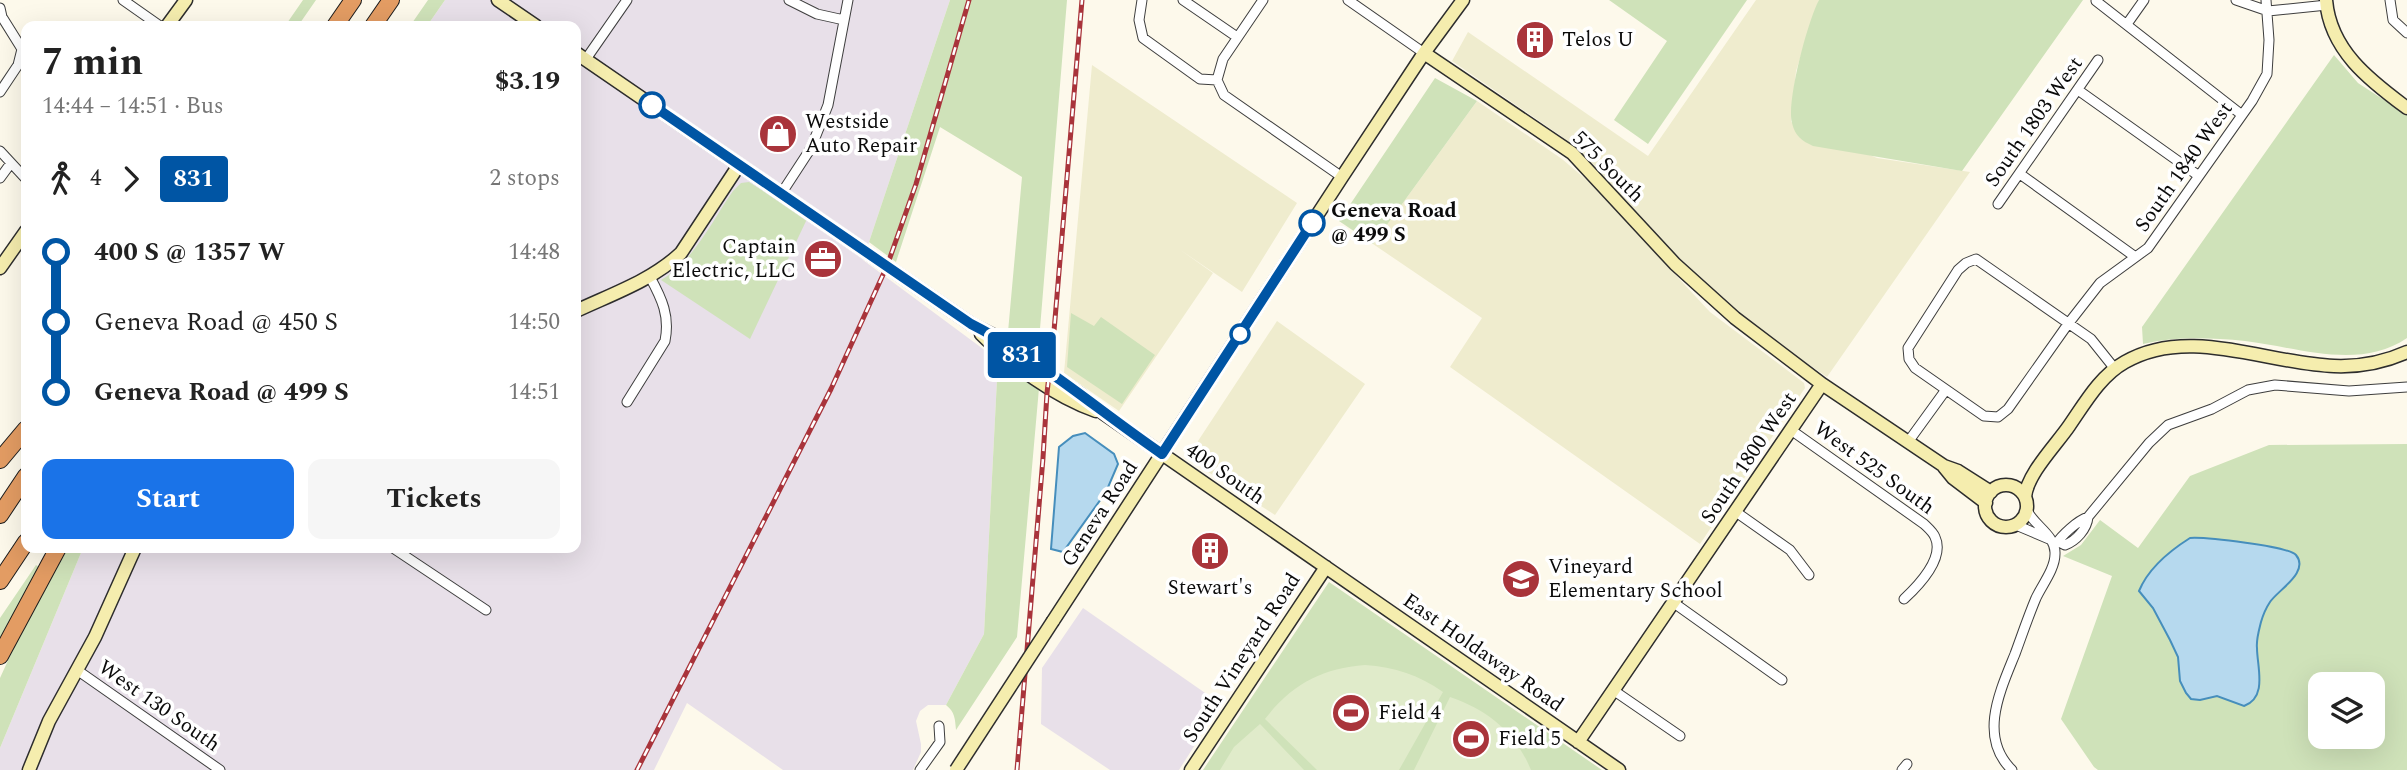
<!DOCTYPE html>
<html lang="en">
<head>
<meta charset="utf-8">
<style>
	body { margin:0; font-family:Spectral,serif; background:#f6f6f6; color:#222; height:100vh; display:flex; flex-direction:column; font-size:26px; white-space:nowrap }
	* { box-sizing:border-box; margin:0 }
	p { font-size:23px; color:#767676 }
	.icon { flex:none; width:38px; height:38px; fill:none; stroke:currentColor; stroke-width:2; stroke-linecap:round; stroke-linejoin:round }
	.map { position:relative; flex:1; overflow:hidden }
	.details { position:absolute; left:21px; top:21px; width:560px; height:532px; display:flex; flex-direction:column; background:#fff; border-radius:14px; box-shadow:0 7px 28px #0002 }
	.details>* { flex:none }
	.badge { padding:0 14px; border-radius:5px; font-size:24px; line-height:46px }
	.controls { position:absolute; left:2308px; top:672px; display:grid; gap:14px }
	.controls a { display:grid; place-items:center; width:77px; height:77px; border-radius:14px; background:#fff; box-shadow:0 7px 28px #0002; font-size:35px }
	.map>.badge { position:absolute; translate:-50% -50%; box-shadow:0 0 0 4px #fff }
	.legs { display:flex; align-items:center; gap:10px; height:77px; padding:0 21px; font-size:23px }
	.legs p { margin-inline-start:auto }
	.head { display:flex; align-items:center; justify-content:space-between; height:119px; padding:0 21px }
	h1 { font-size:38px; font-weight:700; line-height:52px }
	.primary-button { display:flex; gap:14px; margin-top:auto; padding:14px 21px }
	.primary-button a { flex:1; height:80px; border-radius:14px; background:#1a73e8; color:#fff; font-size:28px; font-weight:700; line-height:80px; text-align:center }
	.primary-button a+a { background:#f6f6f6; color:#222 }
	ul { padding:0 21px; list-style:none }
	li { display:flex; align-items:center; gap:24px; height:70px; font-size:26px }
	li i { display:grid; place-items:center; width:10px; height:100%; margin:0 9px; background:currentColor }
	li i::after { content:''; width:18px; height:18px; margin:-9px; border:5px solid; border-radius:50%; background:#fff }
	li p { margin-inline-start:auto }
	li:first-child i { background:linear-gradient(#0000 50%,currentColor 0) }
	li:last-child i { background:linear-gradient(currentColor 50%,#0000 0) }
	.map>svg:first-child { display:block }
</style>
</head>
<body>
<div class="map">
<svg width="2407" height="770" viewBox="0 0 2407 770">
	<rect width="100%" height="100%" fill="#fdf9eb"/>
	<path fill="#e8e0e9" d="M445,0H950L863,260L998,360L984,634L946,705H928L920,711L916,721L921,744V752L913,770H783L687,703L654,770H0V748L83,548H576V26H427Z
		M1083,608L1221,704L1179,770H1110L1041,724L1042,668Z"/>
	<path fill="#efecce" d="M1756,0H1819L1796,71L1791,122L1877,158L1970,172L1827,377L1728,309L1561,136L1452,61L1468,32L1648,156Z
		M1092,65L1297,203L1242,292L1179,249L1213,273L1119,411L1064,373Z
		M1477,101L1562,159L1589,182L1710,312L1804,383L1805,388L1700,544L1450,367L1482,318L1373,244Z
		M1277,321L1365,384L1275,515L1202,468L1198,441Z"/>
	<path fill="#cfe2b9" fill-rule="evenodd" d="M303,0H316L298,26H285Z
		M428,0H445L427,26H410Z
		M950,0H1067L1038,353L1008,332L1022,177L940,127L896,262L869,242Z
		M1609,0H1747L1648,144L1614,120L1667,41Z
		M1819,0H2083L1962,171L1813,146C1802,141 1795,136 1792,123C1786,102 1808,20 1819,0Z
		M2334,55L2358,83L2407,115V338C2359,371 2297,347 2245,341C2210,338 2177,336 2143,344L2142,327Z
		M1435,78L1477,101L1373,244L1339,221Z
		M749,182L807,219L750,339L661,280C693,262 712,221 733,191L741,183Z
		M1071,313L1094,326L1101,317L1155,355L1122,404L1067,367Z
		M998,360L1039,388L1017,637L956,730C955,719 955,712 946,705L984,634Z
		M2407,444V770H2098L2094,767L2061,719L2112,576L2063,556L2081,545L2100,520L2138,548L2190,476L2269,445ZM2320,684H2373V737H2320Z
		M68,548H83L0,748V678L15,645Z
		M36,565L39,567L0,638V618Z
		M1329,582L1602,770H1203Z"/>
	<path fill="#e0ebca" d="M1365,665C1395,667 1419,675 1443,692L1399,770H1317L1265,719C1291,685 1322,668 1365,665Z
		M1450,697C1488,710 1515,732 1531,770H1414Z
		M1260,724L1304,770H1220L1234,747Z"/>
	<path fill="#b6d9ee" stroke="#468ebc" stroke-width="2" d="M1085,433L1114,454L1118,464L1106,492L1063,552L1051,549L1059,447L1073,436Z
		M2190,538C2205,537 2288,546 2296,555C2310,572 2278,590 2270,602C2266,608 2263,615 2261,622C2259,630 2256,640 2257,648C2257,667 2268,697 2244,706L2217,696L2200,700L2191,699L2186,693L2180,681L2178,657L2170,640L2153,608L2139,591C2148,569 2171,550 2190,538Z"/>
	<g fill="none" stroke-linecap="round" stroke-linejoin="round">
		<defs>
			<path id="street" d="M123,0L160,26
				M789,0L817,14L844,20
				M1142,0L1139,20L1143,38L1200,79L1217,80
				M1183,0L1237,37
				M1263,0L1223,59L1217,80L1224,95L1342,177
				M1348,0L1424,53
				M2236,0L2268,11L2327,5
				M2390,0L2393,20L2407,33
				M2096,1L2242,115
				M0,8L2,17L22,49L18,65L0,92
				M2127,24L2144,0
				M586,59L627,0
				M2078,90L2199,176
				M0,151L26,179
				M2020,174L2134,256
				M0,178L11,163
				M781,194L811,148L828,105L848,0
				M1998,204L2098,60
				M2115,369L2091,339L1976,259L1966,263L1958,270L1908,348L1909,359L1915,368L1984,416L1998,417L2008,409L2068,324L2100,283L2148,248L2252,101L2267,74L2269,40L2266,0
				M627,402L665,341C670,316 662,299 650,277
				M1791,430L1924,524C1927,527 1933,532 1935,537C1945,558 1918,586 1904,599
				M1908,442L1945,391
				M1736,512L1790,550L1809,575
				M2016,525L2049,539
				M2059,542L2065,545C2076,541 2087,529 2088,517L2149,443L2168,425L2212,409L2248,390L2275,385L2349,391L2407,387
				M2056,544C2062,535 2077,521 2088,517
				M393,548L486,610
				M1674,603L1782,680
				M77,670L220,770
				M1613,690L1680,736
				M920,770L940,742L939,726
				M1902,770L1907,764
				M2012,770C1978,737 2000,691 2015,654C2022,635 2028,617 2036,598C2042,585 2055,569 2055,554C2056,535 2033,525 2027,510"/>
			<path id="secondary" d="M498,0L536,26
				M2326,0C2330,50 2369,80 2407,108
				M167,26L186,0
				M576,53L971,324L993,335L1080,394L1103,413L1619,770
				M1424,53L1572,153L1675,264L1735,318L1822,384L1944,466L1958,471L1991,492
				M0,268L26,231
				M576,311C612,294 651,281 681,253L739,165
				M981,334C1012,365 1054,396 1096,411
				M1944,467L1953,478L1986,503
				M1985 506a21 21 0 1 1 42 0a21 21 0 1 1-42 0Z
				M2025,497C2027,474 2056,445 2069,426C2085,403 2100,376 2125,362C2189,325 2267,364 2334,366C2359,367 2385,362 2407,352
				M1053,621L1342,177L1424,53L1463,0
				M1578,742L1822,384
				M29,770L49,721L95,637L135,548
				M1191,770L1326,567"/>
			<path id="highway" d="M335,26L353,0
				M373,26L391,0
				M0,460L26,429
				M0,515L26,476
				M0,581L26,542
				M0,656L58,548"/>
		</defs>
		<use href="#street" stroke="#3e3e3e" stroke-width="11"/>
		<use href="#secondary" stroke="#2d2d2d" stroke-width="15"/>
		<use href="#highway" stroke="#1c1c1c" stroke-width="18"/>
		<use href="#street" stroke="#fff" stroke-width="9"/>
		<use href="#secondary" stroke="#f5edae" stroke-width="12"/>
		<use href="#highway" stroke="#e39c63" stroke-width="16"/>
		<defs>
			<path id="rail" d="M637,770L831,389L887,266L916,184L969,0
				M1017,770L1043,458L1047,393L1054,331L1082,0"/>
		</defs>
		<use href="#rail" stroke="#a9343b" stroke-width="5"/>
		<use href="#rail" stroke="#fff" stroke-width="2.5" stroke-dasharray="8" stroke-linecap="butt"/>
		<defs>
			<path id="secondary-bridge" d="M956,770L1053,621"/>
		</defs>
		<use href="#secondary-bridge" stroke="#2d2d2d" stroke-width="15" stroke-linecap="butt"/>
		<use href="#secondary-bridge" stroke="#f5edae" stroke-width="12"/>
	</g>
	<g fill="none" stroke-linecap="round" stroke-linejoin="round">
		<defs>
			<path id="line-1" d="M652,105L971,324C1040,359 1099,411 1162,454L1312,223"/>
		</defs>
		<use href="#line-1" stroke="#fff" stroke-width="16"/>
		<use href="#line-1" stroke="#0055a4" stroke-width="10"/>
	</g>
	<defs>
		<symbol id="building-disc" viewBox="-11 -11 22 22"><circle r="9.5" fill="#a9343b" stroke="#fff"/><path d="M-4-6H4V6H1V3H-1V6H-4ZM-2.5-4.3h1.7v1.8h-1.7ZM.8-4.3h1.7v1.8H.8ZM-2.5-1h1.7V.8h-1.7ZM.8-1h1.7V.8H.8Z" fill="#fff"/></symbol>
		<symbol id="shop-disc" viewBox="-11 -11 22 22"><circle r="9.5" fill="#a9343b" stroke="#fff"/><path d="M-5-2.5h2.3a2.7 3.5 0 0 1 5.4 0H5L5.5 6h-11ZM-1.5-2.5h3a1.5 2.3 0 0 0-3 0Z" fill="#fff"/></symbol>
		<symbol id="office-disc" viewBox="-11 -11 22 22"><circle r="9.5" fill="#a9343b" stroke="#fff"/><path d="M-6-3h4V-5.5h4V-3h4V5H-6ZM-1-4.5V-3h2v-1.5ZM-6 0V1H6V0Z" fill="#fff"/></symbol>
		<symbol id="school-disc" viewBox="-11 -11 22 22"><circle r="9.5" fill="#a9343b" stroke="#fff"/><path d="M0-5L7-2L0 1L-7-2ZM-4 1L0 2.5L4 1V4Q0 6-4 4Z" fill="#fff"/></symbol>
		<symbol id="stadium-disc" viewBox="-11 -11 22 22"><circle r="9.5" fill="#a9343b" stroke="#fff"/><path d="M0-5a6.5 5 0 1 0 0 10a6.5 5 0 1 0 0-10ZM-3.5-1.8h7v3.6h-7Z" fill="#fff"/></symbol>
	</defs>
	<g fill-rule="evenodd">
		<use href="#building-disc" x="1513" y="18" width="44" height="44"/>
		<use href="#shop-disc" x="756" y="112" width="44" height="44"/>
		<use href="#office-disc" x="801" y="237" width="44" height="44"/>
		<use href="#building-disc" x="1188" y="529" width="44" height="44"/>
		<use href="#school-disc" x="1499" y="557" width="44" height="44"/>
		<use href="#stadium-disc" x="1329" y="691" width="44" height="44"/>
		<use href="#stadium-disc" x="1449" y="717" width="44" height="44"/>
	</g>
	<g fill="#fff" stroke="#0055a4" stroke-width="3.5">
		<circle cx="652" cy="105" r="12"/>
		<circle cx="1312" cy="223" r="12"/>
		<circle cx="1240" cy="334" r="9"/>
	</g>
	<g text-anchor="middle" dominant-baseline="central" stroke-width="7" stroke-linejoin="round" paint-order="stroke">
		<g font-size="21" fill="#0b0b0b" stroke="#fff" text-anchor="start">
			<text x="1562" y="40">Telos U</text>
			<text x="805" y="122">Westside<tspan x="805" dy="24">Auto Repair</tspan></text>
			<text x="796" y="247" text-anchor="end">Captain<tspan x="796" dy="24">Electric, LLC</tspan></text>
			<text x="1548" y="567">Vineyard<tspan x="1548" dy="24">Elementary School</tspan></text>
			<text x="1210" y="588" text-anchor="middle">Stewart's</text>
			<text x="1378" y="713">Field 4</text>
			<text x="1498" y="739">Field 5</text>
		</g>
		<g font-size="21" fill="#0b0b0b" stroke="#fff">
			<text transform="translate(2034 122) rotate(-55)">South 1803 West</text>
			<text transform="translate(1608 167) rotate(45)">575 South</text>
			<text transform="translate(2184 167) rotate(-55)">South 1840 West</text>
			<text transform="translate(1749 458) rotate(-56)">South 1800 West</text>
			<text transform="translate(1874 468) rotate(36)">West 525 South</text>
			<text transform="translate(1225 474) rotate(35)">400 South</text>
			<text transform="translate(1100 514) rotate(-57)">Geneva Road</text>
			<text transform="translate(1483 653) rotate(35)">East Holdaway Road</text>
			<text transform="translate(1242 658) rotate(-57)">South Vineyard Road</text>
			<text transform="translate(159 706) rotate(35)">West 130 South</text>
		</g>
		<g font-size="21" font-weight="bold" fill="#0b0b0b" stroke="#fff" text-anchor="start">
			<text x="1331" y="211">Geneva Road<tspan x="1331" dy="24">@ 499 S</tspan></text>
		</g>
	</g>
</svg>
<div class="controls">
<a><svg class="icon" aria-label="layers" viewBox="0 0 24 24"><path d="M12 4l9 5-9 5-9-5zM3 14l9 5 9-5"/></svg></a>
</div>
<b class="badge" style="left:1022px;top:355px;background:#0055a4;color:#fff">831</b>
<section class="details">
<div class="head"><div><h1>7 min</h1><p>14:44 – 14:51 · Bus</p></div><b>$3.19</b></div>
<div class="legs"><svg class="icon" aria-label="walk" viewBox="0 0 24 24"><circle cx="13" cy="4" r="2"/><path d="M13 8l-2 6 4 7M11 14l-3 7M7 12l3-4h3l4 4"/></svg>4<svg class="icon" aria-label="forward" viewBox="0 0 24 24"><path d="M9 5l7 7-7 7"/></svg><b class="badge" style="background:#0055a4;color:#fff">831</b><p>2 stops</p></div>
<ul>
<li><i style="color:#0055a4"></i><b>400 S @ 1357 W</b><p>14:48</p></li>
<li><i style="color:#0055a4"></i><span>Geneva Road @ 450 S</span><p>14:50</p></li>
<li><i style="color:#0055a4"></i><b>Geneva Road @ 499 S</b><p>14:51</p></li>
</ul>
<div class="primary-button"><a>Start</a><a>Tickets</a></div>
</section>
</div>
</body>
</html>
